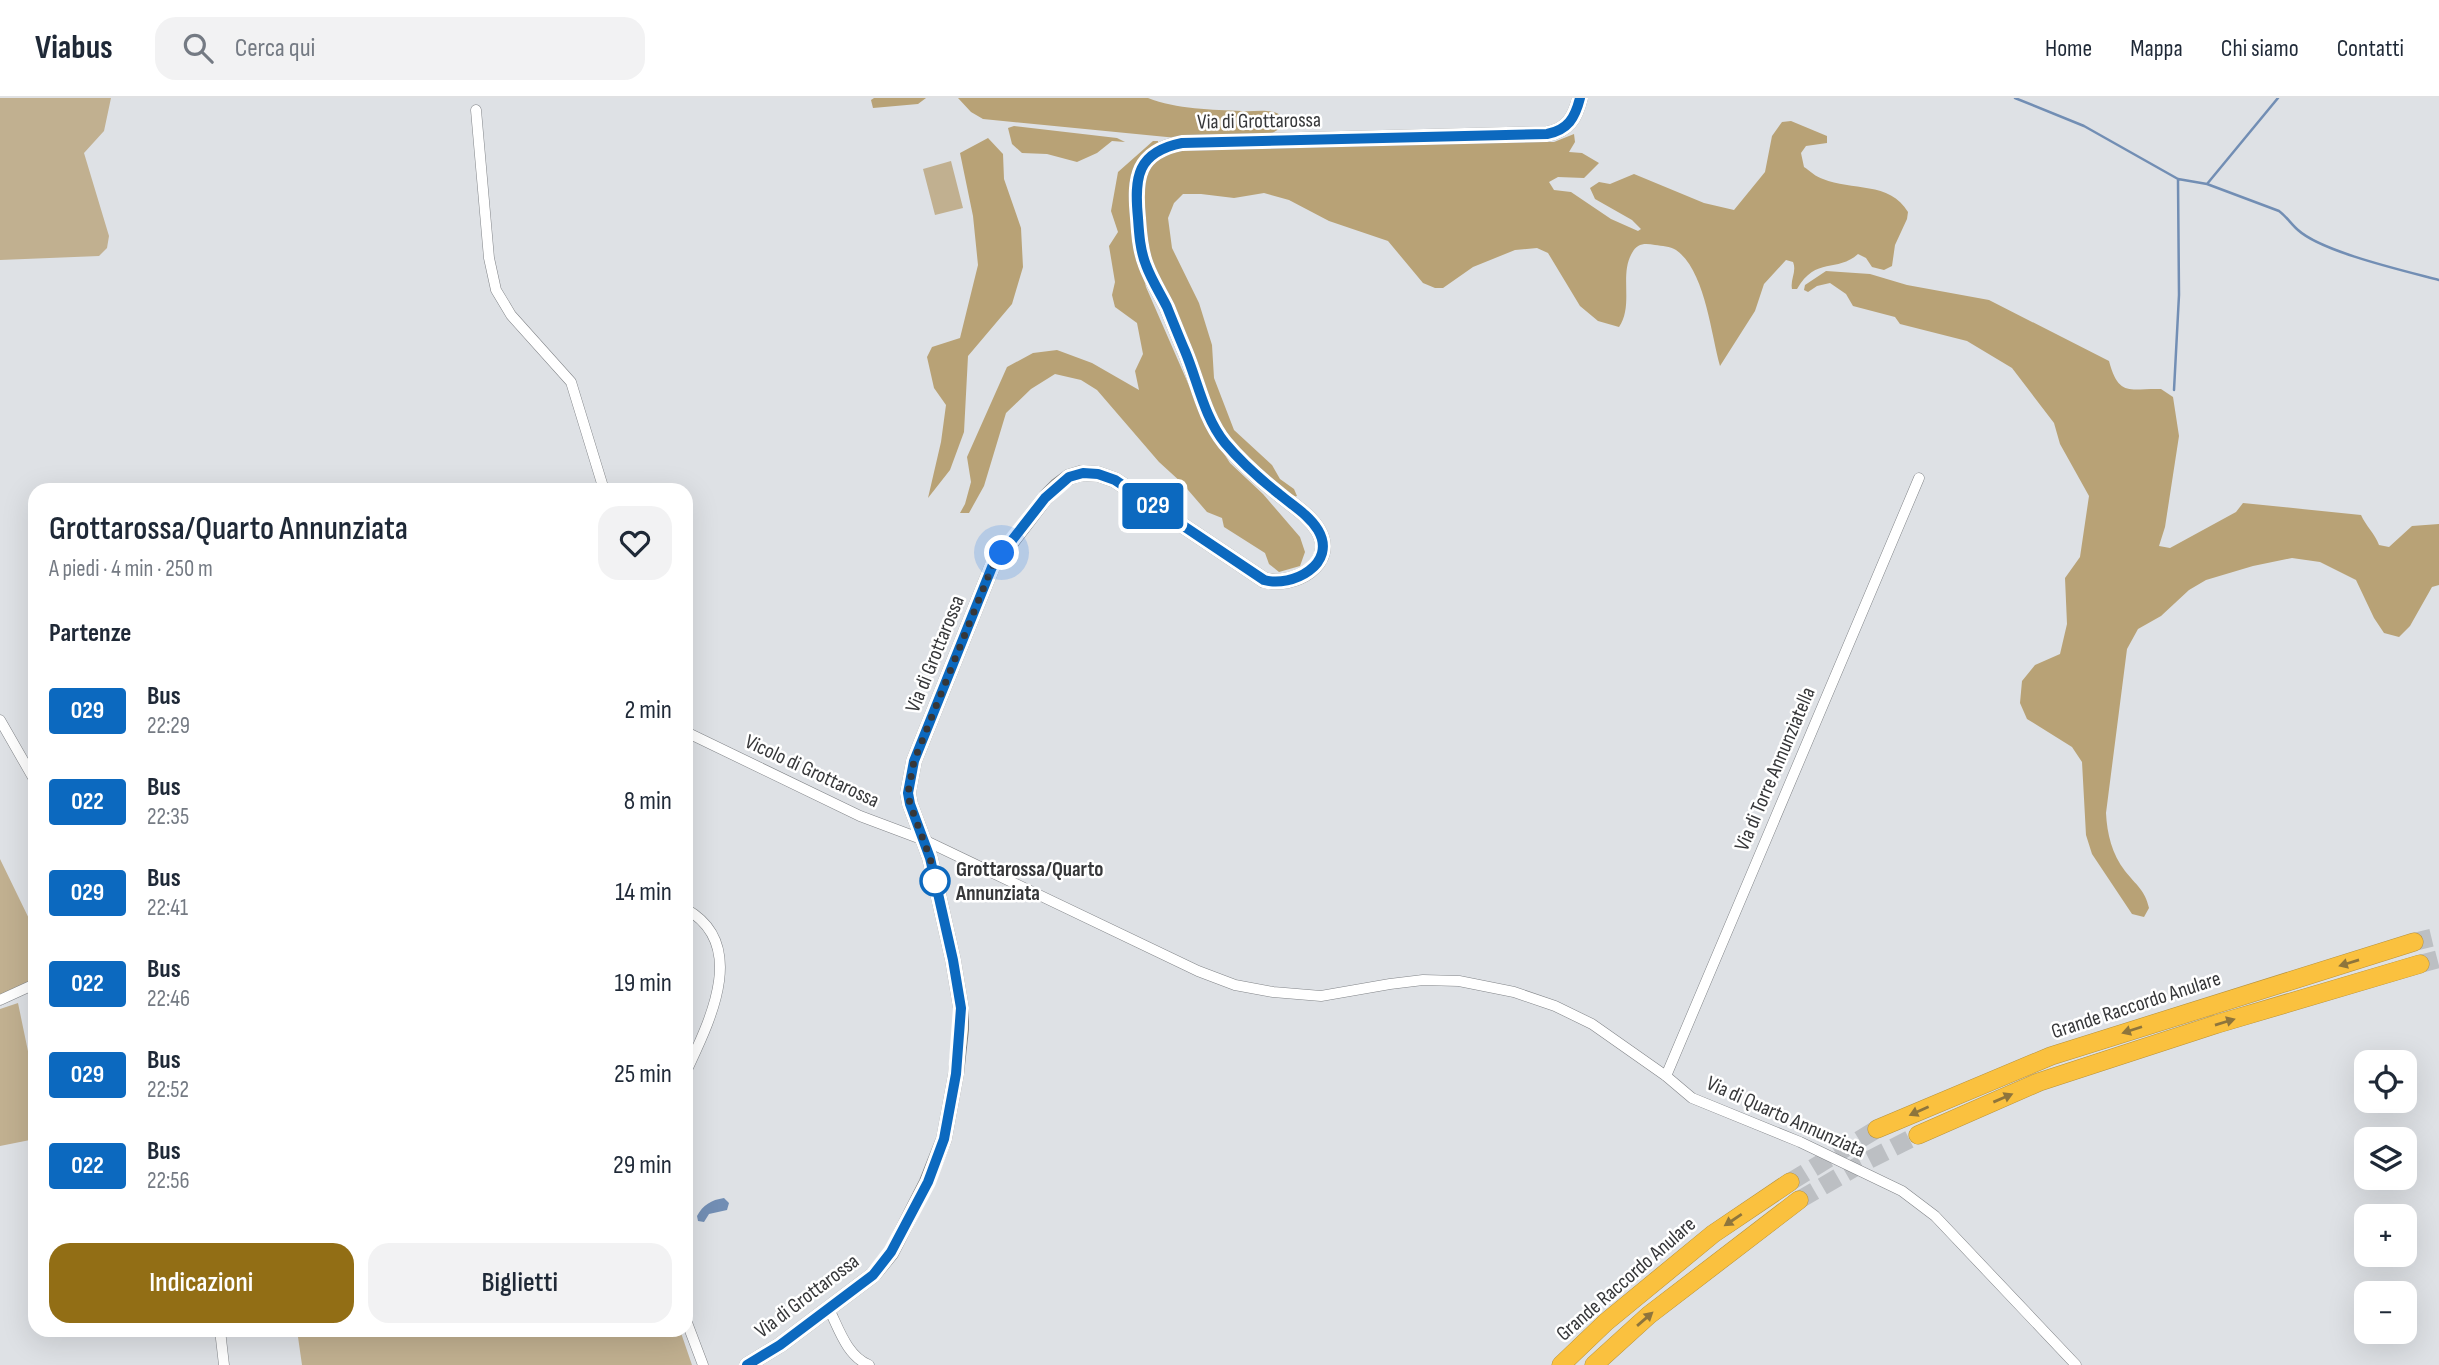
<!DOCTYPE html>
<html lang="it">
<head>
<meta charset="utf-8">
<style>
	body { margin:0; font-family:"Sofia Sans Condensed",sans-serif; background:#f2f2f3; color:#1f2937; height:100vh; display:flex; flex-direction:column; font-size:26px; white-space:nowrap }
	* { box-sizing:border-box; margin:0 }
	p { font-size:23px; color:#747a83 }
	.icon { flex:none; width:38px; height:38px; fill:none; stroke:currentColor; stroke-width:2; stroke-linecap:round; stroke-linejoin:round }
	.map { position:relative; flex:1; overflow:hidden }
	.side { position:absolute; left:28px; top:385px; width:665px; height:854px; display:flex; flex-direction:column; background:#fff; border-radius:21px; box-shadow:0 7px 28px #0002 }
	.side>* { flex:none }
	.badge { padding:0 14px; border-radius:5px; font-size:24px; line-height:46px }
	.buttons { position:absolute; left:2354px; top:952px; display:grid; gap:14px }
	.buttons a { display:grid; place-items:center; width:63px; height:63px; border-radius:14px; background:#fff; box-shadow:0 7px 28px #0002; font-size:35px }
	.you { position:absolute; width:35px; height:35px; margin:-18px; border:5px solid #fff; border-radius:50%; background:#1a73e8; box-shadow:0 0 0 10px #1a73e833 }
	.map>.badge { position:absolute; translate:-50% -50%; box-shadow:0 0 0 4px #fff }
	h2 { padding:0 21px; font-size:26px; line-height:63px }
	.round { display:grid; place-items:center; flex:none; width:74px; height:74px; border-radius:21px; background:#f2f2f3 }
	.overview { display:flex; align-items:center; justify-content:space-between; height:119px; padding:0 21px }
	h1 { font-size:33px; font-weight:600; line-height:52px }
	.button { display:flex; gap:14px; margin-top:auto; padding:14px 21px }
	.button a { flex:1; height:80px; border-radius:21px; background:#926e15; color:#fff; font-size:28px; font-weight:600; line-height:80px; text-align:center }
	.button a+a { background:#f2f2f3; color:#1f2937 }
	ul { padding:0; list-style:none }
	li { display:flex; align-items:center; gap:21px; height:91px; padding:0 21px }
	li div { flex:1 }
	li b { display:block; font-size:26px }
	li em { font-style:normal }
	li .badge { min-width:77px; font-weight:700; text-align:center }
	header { display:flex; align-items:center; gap:42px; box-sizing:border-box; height:98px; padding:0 35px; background:#fff; border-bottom:2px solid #e0e1e3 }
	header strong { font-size:33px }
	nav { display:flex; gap:38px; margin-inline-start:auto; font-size:24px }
	.search { width:490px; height:63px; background:#f2f2f3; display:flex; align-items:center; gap:18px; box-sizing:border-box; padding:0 24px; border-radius:21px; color:#747a83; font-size:26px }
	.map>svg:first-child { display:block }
</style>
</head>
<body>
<header>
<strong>Viabus</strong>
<div class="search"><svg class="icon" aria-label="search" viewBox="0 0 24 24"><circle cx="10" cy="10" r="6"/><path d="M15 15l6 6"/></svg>Cerca qui</div>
<nav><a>Home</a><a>Mappa</a><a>Chi siamo</a><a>Contatti</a></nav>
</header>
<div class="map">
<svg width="2439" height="1267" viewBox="0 0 2439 1267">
	<rect width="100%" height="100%" fill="#dee1e5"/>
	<path fill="#c1b090" d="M0,0H111L104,33L84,55L109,138L107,150L99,158L0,162Z
		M951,63L963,110L935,117L923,71Z
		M0,761L35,833V881L21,889L0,897Z
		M18,905L35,987V1041L0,1048V911Z
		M297,1232H680L692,1267H302Z"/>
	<path fill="#b8a276" d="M874,0H926L918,6L873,10L871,2Z
		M958,0H1148C1176,11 1213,12 1242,13C1254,14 1270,10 1280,17C1283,19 1285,23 1287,26L1269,37L1177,40L983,21L971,14Z
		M1791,23L1827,38V45L1806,48L1801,55L1804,69C1810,73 1816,79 1823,81C1851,93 1890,83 1908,114L1907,121L1895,147L1892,168L1884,172L1872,169L1866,160L1858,156C1837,175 1816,158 1797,191H1792C1790,181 1797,174 1793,164L1786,162L1764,186L1755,213L1720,268C1711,236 1705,172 1676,152C1670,148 1662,148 1655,147C1645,145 1637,145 1632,155C1619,177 1634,207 1619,229L1598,223L1580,208L1548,155L1537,150L1515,152L1473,169L1443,190H1435L1423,185L1388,143L1329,123L1289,102L1264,95L1234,100L1201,96H1183L1174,105L1168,120L1172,150L1199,205L1212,247L1214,280L1234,332L1272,367L1280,381L1294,391L1297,398L1294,399L1230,347L1211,317L1138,134L1143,83L1154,62L1166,55L1185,51L1543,44H1554L1574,36L1575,44L1569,54L1582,55L1599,65L1584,80L1558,79L1549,84L1554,92L1571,94L1611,121L1638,133L1641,131L1632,122L1595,101L1590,90L1599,84L1610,86L1634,76L1704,105L1734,112L1765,74L1772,38L1782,24Z
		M1014,28L1117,40L1125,44L1112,43L1097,55L1077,64L1047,56L1022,55L1012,46L1008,30Z
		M988,40L1003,56L1004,81L1021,130L1023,169L1012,206L968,258L964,334L950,372L928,400L941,344L946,307L934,290L927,259L932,249L960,240L978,167L973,118L960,55Z
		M1153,43H1158V49L1147,55L1132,133L1146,189L1208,331L1230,365L1263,396L1300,439L1305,454L1300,468L1279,474L1269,466L1265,455L1224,429L1222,420L1207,414L1182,385L1159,364L1097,292L1081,282L1055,276L1031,291L1006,315L984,388L969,415H960L965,406L971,384L967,359L1007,269L1033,255L1057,252L1092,265L1139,292L1135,273L1143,256L1137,225L1115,209L1112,197L1115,184L1109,148L1118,134L1111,113L1118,74Z
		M1826,173L1870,176L1907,187L1989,202L2109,263C2119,300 2130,290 2161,291L2173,299L2179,338L2165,429L2159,448L2170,450L2236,414L2243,405L2361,417C2366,428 2375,436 2379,447L2389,449L2412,428L2439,426V487L2432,489L2410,528L2399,539L2384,535L2374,520L2356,482L2320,464L2292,460L2253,468L2206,482L2189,492L2161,518L2138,531L2127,551L2106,715C2107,736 2112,756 2125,773C2136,787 2145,792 2149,810L2144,819L2132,816L2092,756L2086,737L2082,664L2072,649L2027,621L2020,605L2022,583L2035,567L2060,556L2067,526L2065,480L2080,459L2089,398L2060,346L2054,325L2012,270L1967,243L1900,226L1895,219L1853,208L1846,196L1830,185L1817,188L1808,194L1804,192L1805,187Z"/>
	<path fill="#728eb4" d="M724,1100L729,1105L727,1112L709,1116L704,1124L698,1123L697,1118C703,1107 711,1102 724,1100Z"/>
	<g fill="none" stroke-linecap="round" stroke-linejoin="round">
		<path stroke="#728eb4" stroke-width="2.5" d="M2015,0L2084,28L2178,81L2207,86L2279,113C2287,119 2291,126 2298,132C2322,154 2405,173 2439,182
			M2207,86L2278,0
			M2174,292L2179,197L2178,82"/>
		<path stroke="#bcbfc3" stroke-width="18" stroke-dasharray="18 9" stroke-linecap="butt" d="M2414,844L2439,838
			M2420,866L2439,861
			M1790,1084L1877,1031
			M1799,1102L1861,1066L1918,1037"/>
		<defs>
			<path id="street" d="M476,12L489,160L496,192L511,217L571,284L604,392
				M0,622L35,683
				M686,634L860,718L924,742L1198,873L1235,887L1273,894L1321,898L1390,886L1423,882L1459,883L1514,894L1555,908L1592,926L1666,978L1692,1000L1800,1044L1902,1093L1935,1118L2076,1267
				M686,811C750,847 708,926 686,974
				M0,902L35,886
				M1666,978L1919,380
				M829,1211C839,1231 847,1258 869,1267
				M686,1222L703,1267
				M220,1232L224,1267"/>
			<path id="secondary" d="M747,1267L780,1247L873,1177L891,1155L927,1084L944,1041L956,976L961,931V910L953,862L930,760L910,706L908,695L914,663L992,469L1045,400L1057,388L1069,379L1082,375L1098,376L1115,382L1264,482C1293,490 1338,466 1318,432C1309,417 1292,407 1279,396C1260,381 1241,364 1225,345C1204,319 1198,284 1185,253C1179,239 1173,224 1167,209C1160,195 1151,181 1146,167C1140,152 1139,135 1138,120C1134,79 1137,54 1182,45L1547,36C1568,32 1575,20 1580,0"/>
			<path id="highway" d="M1877,1031L2051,958L2414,844
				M1918,1037L2039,984L2217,926L2420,866
				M1561,1267L1606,1224L1713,1136L1790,1084
				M1594,1267L1649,1217L1799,1102"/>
		</defs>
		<use href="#street" stroke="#818488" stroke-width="11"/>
		<use href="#secondary" stroke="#818488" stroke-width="16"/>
		<use href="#highway" stroke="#b5913d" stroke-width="19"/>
		<use href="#street" stroke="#fff" stroke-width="10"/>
		<use href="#secondary" stroke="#feecc5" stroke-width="14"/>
		<use href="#highway" stroke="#fac13f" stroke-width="18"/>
	</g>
	<defs><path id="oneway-solid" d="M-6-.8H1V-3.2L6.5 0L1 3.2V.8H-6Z" transform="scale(1.75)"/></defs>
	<g fill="#8e753c">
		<use href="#oneway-solid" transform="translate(2349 865) rotate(163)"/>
		<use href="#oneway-solid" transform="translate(2225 924) rotate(-17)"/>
		<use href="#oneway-solid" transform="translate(2132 932) rotate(162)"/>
		<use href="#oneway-solid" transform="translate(2003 1000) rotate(-23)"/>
		<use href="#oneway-solid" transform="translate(1919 1013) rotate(156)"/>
		<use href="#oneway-solid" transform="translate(1733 1122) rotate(146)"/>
		<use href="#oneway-solid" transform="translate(1645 1221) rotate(-41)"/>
	</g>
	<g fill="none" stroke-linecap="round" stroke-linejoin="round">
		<defs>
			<path id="line" d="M747,1267L780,1247L873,1177L891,1154L928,1084L944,1041L956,976L961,910L953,862L930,760L910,706L908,695L914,663L992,469L1002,455L1045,400L1069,379L1083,375L1098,376L1115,382L1264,482C1292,490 1338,466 1318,432C1309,417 1292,407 1279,396C1260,381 1241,364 1225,345C1204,319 1198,284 1185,253C1179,239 1173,224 1167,209C1160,195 1151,181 1146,167C1140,152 1139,135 1138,120C1134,79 1137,54 1182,45L1547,36C1568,32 1575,20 1580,0"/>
		</defs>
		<use href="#line" stroke="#fff" stroke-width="16"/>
		<use href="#line" stroke="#0c69bf" stroke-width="10"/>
		<path stroke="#363739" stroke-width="7" stroke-dasharray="0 12.6" d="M935,783L936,785L930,760L910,706L908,695L914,663L992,469L1002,455"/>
	</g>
	<circle fill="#fff" stroke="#0c69bf" stroke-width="3.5" cx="935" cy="783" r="14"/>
	<g text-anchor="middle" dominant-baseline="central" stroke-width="5" stroke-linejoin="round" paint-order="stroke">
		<g font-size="21" fill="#363739" stroke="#fff">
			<text transform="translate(1259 23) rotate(-1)">Via di Grottarossa</text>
			<text transform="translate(935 556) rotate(-68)">Via di Grottarossa</text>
			<text transform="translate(1775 671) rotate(-67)">Via di Torre Annunziatella</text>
			<text transform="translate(812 673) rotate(25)">Vicolo di Grottarossa</text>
			<text transform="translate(2136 907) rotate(-18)">Grande Raccordo Anulare</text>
			<text transform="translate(1786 1019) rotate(24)">Via di Quarto Annunziata</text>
			<text transform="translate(1626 1181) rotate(-41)">Grande Raccordo Anulare</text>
			<text transform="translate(807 1198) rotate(-37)">Via di Grottarossa</text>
		</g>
		<g font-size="21" font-weight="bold" fill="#363739" stroke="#fff" text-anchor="start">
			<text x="956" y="771">Grottarossa/Quarto<tspan x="956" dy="24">Annunziata</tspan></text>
		</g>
	</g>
</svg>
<div class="buttons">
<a><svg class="icon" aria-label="locate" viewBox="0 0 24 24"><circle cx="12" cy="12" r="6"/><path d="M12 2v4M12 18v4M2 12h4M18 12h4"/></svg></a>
<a><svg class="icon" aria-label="layers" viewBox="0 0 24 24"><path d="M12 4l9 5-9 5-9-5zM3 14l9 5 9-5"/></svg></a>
<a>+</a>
<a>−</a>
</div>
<div class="you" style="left:1002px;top:455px"></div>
<b class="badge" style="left:1153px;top:408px;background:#0c69bf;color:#fff">029</b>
<section class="side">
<div class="overview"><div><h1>Grottarossa/Quarto Annunziata</h1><p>A piedi · 4 min · 250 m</p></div><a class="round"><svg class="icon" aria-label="heart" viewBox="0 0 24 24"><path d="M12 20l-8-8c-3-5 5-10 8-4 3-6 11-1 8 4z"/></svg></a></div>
<h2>Partenze</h2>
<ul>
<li><span class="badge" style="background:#0c69bf;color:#fff">029</span><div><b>Bus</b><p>22:29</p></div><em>2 min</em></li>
<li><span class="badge" style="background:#0c69bf;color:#fff">022</span><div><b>Bus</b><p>22:35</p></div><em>8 min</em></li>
<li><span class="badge" style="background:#0c69bf;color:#fff">029</span><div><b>Bus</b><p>22:41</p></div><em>14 min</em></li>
<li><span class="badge" style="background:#0c69bf;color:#fff">022</span><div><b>Bus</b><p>22:46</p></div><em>19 min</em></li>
<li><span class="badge" style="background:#0c69bf;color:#fff">029</span><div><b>Bus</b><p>22:52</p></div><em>25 min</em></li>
<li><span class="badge" style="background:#0c69bf;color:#fff">022</span><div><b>Bus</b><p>22:56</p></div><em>29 min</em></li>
</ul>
<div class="button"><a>Indicazioni</a><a>Biglietti</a></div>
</section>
</div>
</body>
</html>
